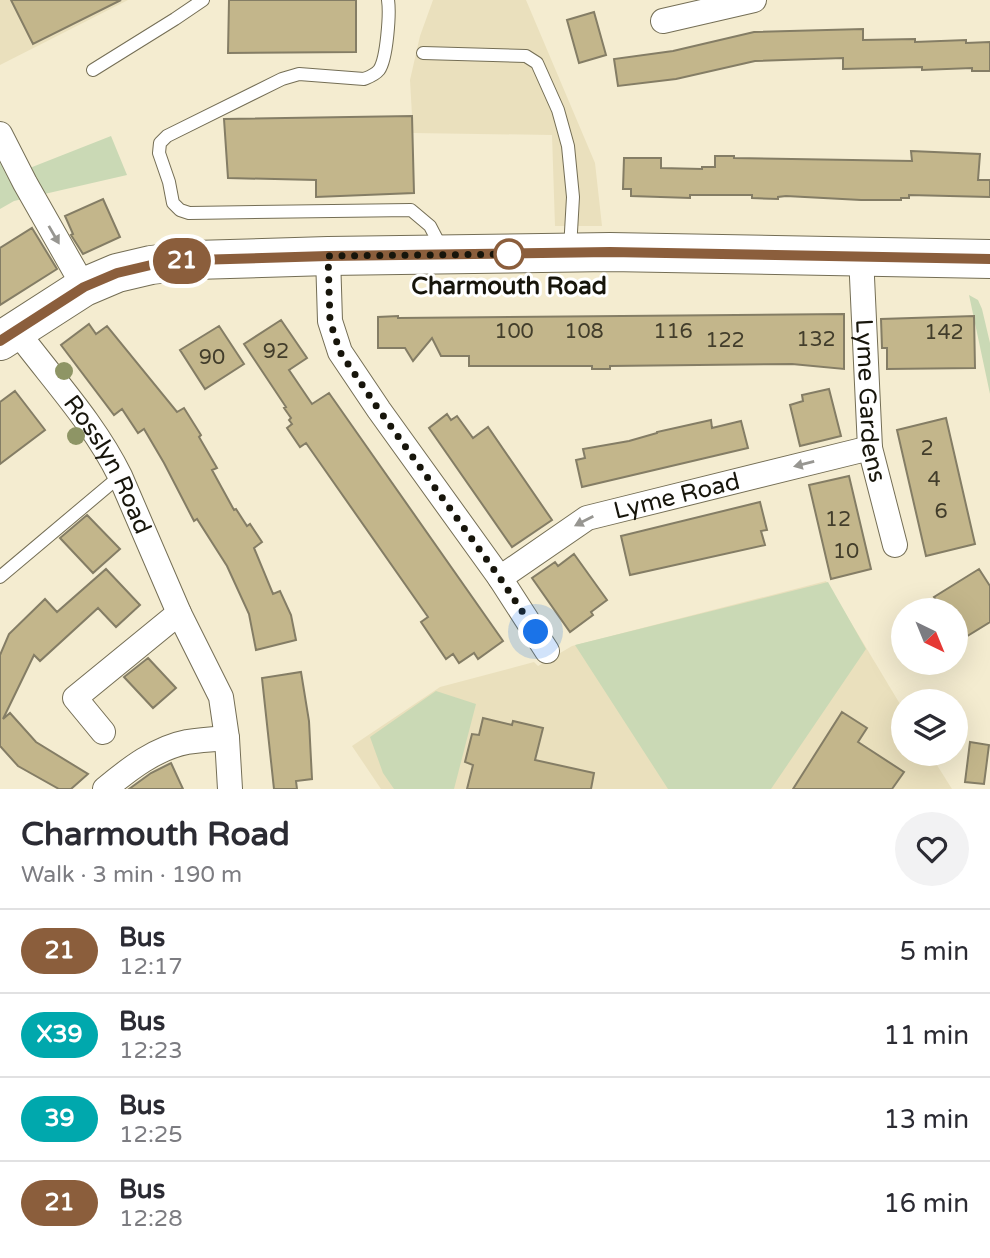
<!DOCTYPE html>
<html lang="en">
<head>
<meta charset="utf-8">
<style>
	body { margin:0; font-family:"Varela Round",sans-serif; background:#f2f2f3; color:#2b2b33; height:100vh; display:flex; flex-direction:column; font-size:26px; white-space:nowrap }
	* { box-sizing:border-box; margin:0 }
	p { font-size:23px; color:#7c7c81 }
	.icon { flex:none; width:38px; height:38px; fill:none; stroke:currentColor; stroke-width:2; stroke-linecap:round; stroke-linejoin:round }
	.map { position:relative; height:789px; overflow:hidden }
	.side { display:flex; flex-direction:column; background:#fff; flex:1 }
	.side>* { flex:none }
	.badge { padding:0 14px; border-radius:23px; font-size:24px; line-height:46px }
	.needle { width:46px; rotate:137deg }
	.controls { position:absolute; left:891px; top:598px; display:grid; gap:14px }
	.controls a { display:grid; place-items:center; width:77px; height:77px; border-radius:50%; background:#fff; box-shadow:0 7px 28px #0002; font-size:35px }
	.you { position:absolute; width:35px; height:35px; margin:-18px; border:5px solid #fff; border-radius:50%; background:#1a73e8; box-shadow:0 0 0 10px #1a73e833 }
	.map>.badge { position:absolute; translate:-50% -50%; box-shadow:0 0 0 4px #fff }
	.round { display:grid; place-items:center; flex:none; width:74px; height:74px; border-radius:37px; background:#f2f2f3 }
	.summary { display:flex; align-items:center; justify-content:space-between; height:119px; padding:0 21px }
	h1 { font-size:33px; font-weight:700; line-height:52px }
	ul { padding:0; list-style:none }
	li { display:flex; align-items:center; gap:21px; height:84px; padding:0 21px; border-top:2px solid #e1e1e2 }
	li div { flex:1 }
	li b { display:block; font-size:26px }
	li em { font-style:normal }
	li .badge { min-width:77px; font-weight:700; text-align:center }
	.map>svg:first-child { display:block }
</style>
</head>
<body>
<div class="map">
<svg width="990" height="789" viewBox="0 0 990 789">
	<rect width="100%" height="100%" fill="#f4ecd0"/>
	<path fill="#eae0bd" d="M0,0H128L0,65Z
		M433,0H526L595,163L602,226H555L552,135L413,133L410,80L420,36Z
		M826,581L903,709V754H930L952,789H381L352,746L440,687L534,662L538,666L572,646Z"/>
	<path fill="#cad9b5" d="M111,136L127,175L14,201L0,209V145L17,173Z
		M969,295L978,300L982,309L990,343V394Z
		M828,582L866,649L771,789H668L575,645Z
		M436,691L476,704L454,789H394L383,773L370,737Z"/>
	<path fill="#c3b68b" stroke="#847d65" stroke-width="2" d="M11,0H121L33,44Z
		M229,0H356V52L228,53Z
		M594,12L606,55L579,63L567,20Z
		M863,29V40L915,39V42L966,40V43L990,42V71H972V68L922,70V67L843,69V58L755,61L676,79L618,86L614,59L673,51L754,32Z
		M412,116L414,193L316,197V180L228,178L224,119Z
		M911,151L980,154L978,180H990V197L909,195V198H901V200H861L786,196L778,197V199L752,198V195H690V198L631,196V189H623L624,158H661V168L702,169V167H715V156H734V158L912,161Z
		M103,199L120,237L83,254L71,235L73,234L65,216Z
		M32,228L57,269L0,305V248Z
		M844,314V369L792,364L610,366V369H592V366H469V356H441L432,338L413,361L405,348H378V317L398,316V318Z
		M974,316L975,368L887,369V348H882L881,319Z
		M281,320L307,358L289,370L312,404L329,393L503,641L478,659L474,653L459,663L453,654L446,659L421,622L428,617L306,443L300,447L287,428L292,424L289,420L291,418L284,408L286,407L244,344Z
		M89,324L96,334L107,326L177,412L184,408L201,435L199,437L217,468L212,470L234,510L236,509L247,526L250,524L262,542L254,548L273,594L280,591L291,615L296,640L256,650L249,614L227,566L197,519L194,521L164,463L144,429L138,433L122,409L114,415L61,345Z
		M219,326L244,364L205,389L180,350Z
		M829,389L841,436L800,446L790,405L803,401L802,395Z
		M15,391L45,430L0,464V402Z
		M447,414L451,420L457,416L473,438L488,427L552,520L512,547L429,428Z
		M946,418L975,544L926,556L897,430Z
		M711,420L712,428L741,421L748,448L582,487L576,460L585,458L583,449L629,441L657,433V432Z
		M849,476L871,569L831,579L809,485Z
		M760,502L767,530L761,531L765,545L630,575L621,536Z
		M87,515L120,549L93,573L60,538Z
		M574,554L607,600L591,612L593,615L570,632L532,578L555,562L558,566Z
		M106,569L140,605L116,627L98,608L40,661L34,655L3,719L10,713L36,742L88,774L71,789H59L18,766L0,746V655L9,634L45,599L57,612Z
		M979,569L990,586V622L956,643V611H944L934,597Z
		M148,658L176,688L153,708L124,677Z
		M301,672L309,721L312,779L296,781L297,789H274L262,678Z
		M842,712L867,728L858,742L904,772L892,789H793Z
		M483,718L512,725L513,721L543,728L535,760L594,773L591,789H467L473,765L465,762L472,734L479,735Z
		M970,742L989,745L984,784L965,782Z
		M171,763L183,789H129L151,773Z"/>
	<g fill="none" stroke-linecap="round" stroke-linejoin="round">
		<defs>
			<path id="lane" d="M388,0C390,13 387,59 379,70C375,75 369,77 364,79L299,74L282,79L167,136L160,143L159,153L169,182L173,203L180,210L189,213L411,210L430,226L442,249
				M423,53L526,56L537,63L558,110L568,146L573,197L570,249
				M93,70L175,19L203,0
				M0,577L120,476"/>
			<g id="street">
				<path d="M663,21L754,0"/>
				<path d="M0,134L25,183L84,287"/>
				<path d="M328,256L330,321L340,352L379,410L500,578L547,651"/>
				<path id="s1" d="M861,256L870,448L895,545"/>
				<path id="s2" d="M17,329L25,342C58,385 96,427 120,476L179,613L221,697L227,738L230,789"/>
				<path id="s3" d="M500,578L587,518L870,448"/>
				<path d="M103,732L75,698L179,613"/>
				<path d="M105,789C129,769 156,748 187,742C200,740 214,739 227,738"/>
			</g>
			<path id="primary" d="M0,341L84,287L117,273L151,265L195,260L328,256L610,252L990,259"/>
		</defs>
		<use href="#lane" stroke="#746e55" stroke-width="14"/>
		<use href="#street" stroke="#746e55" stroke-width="26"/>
		<use href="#primary" stroke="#746e55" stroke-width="40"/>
		<use href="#lane" stroke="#fff" stroke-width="12"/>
		<use href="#street" stroke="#fff" stroke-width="24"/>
		<use href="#primary" stroke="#fff" stroke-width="38"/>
	</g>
	<g fill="#8e9565">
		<circle cx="64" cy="371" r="9"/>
		<circle cx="76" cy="436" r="9"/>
	</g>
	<defs><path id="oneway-solid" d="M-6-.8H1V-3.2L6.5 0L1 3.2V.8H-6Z" transform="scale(1.75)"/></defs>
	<g fill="#979691">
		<use href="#oneway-solid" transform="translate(54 235) rotate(60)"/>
		<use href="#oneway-solid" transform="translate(804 464) rotate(166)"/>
		<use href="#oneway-solid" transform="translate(584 521) rotate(153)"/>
	</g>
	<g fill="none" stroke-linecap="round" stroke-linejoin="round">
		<defs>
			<path id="line" d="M0,341L84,287L117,273L151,265L195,260L328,256L610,252L990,259"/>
		</defs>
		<use href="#line" stroke="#fff" stroke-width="16"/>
		<use href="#line" stroke="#8b5e3c" stroke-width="10"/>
		<path stroke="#17150b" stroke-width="7" stroke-dasharray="0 12.6" d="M509,254H520L328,256L330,321L340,352L379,410L500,578L536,632"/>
	</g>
	<circle fill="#fff" stroke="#8b5e3c" stroke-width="3.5" cx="509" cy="254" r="14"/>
	<g text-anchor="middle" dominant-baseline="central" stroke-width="6" stroke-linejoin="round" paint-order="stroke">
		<g font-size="21" fill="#423d2b">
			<text x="514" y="331">100</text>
			<text x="584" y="331">108</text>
			<text x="673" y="331">116</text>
			<text x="944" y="332">142</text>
			<text x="816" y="339">132</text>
			<text x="725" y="340">122</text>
			<text x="276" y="351">92</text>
			<text x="212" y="357">90</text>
			<text x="927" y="448">2</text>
			<text x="934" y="479">4</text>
			<text x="941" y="511">6</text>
			<text x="838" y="519">12</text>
			<text x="846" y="551">10</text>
		</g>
		<g font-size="24" font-weight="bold" fill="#17150b" stroke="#fff">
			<text x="509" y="286">Charmouth Road</text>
		</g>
		<g font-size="24" fill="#17150b" stroke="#fff">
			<text stroke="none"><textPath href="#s1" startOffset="145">Lyme Gardens</textPath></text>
			<text stroke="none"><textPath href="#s2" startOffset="164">Rosslyn Road</textPath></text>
			<text stroke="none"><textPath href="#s3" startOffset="198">Lyme Road</textPath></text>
		</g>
	</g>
</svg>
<div class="controls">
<a><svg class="needle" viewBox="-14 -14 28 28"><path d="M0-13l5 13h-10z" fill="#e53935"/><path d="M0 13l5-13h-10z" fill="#7c7c81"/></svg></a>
<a><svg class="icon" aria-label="layers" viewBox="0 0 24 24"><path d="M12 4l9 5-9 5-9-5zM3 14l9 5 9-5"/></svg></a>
</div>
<div class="you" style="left:536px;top:632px"></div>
<b class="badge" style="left:182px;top:261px;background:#8b5e3c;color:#fff">21</b>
</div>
<section class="side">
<div class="summary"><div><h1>Charmouth Road</h1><p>Walk · 3 min · 190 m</p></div><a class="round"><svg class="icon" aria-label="heart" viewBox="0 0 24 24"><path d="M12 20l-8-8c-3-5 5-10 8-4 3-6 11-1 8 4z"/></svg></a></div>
<ul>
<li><span class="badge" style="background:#8b5e3c;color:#fff">21</span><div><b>Bus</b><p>12:17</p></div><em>5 min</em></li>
<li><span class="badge" style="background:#00a8ad;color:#fff">X39</span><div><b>Bus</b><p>12:23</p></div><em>11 min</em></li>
<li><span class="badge" style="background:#00a8ad;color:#fff">39</span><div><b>Bus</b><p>12:25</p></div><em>13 min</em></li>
<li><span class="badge" style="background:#8b5e3c;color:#fff">21</span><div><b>Bus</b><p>12:28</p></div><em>16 min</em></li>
</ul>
</section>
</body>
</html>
